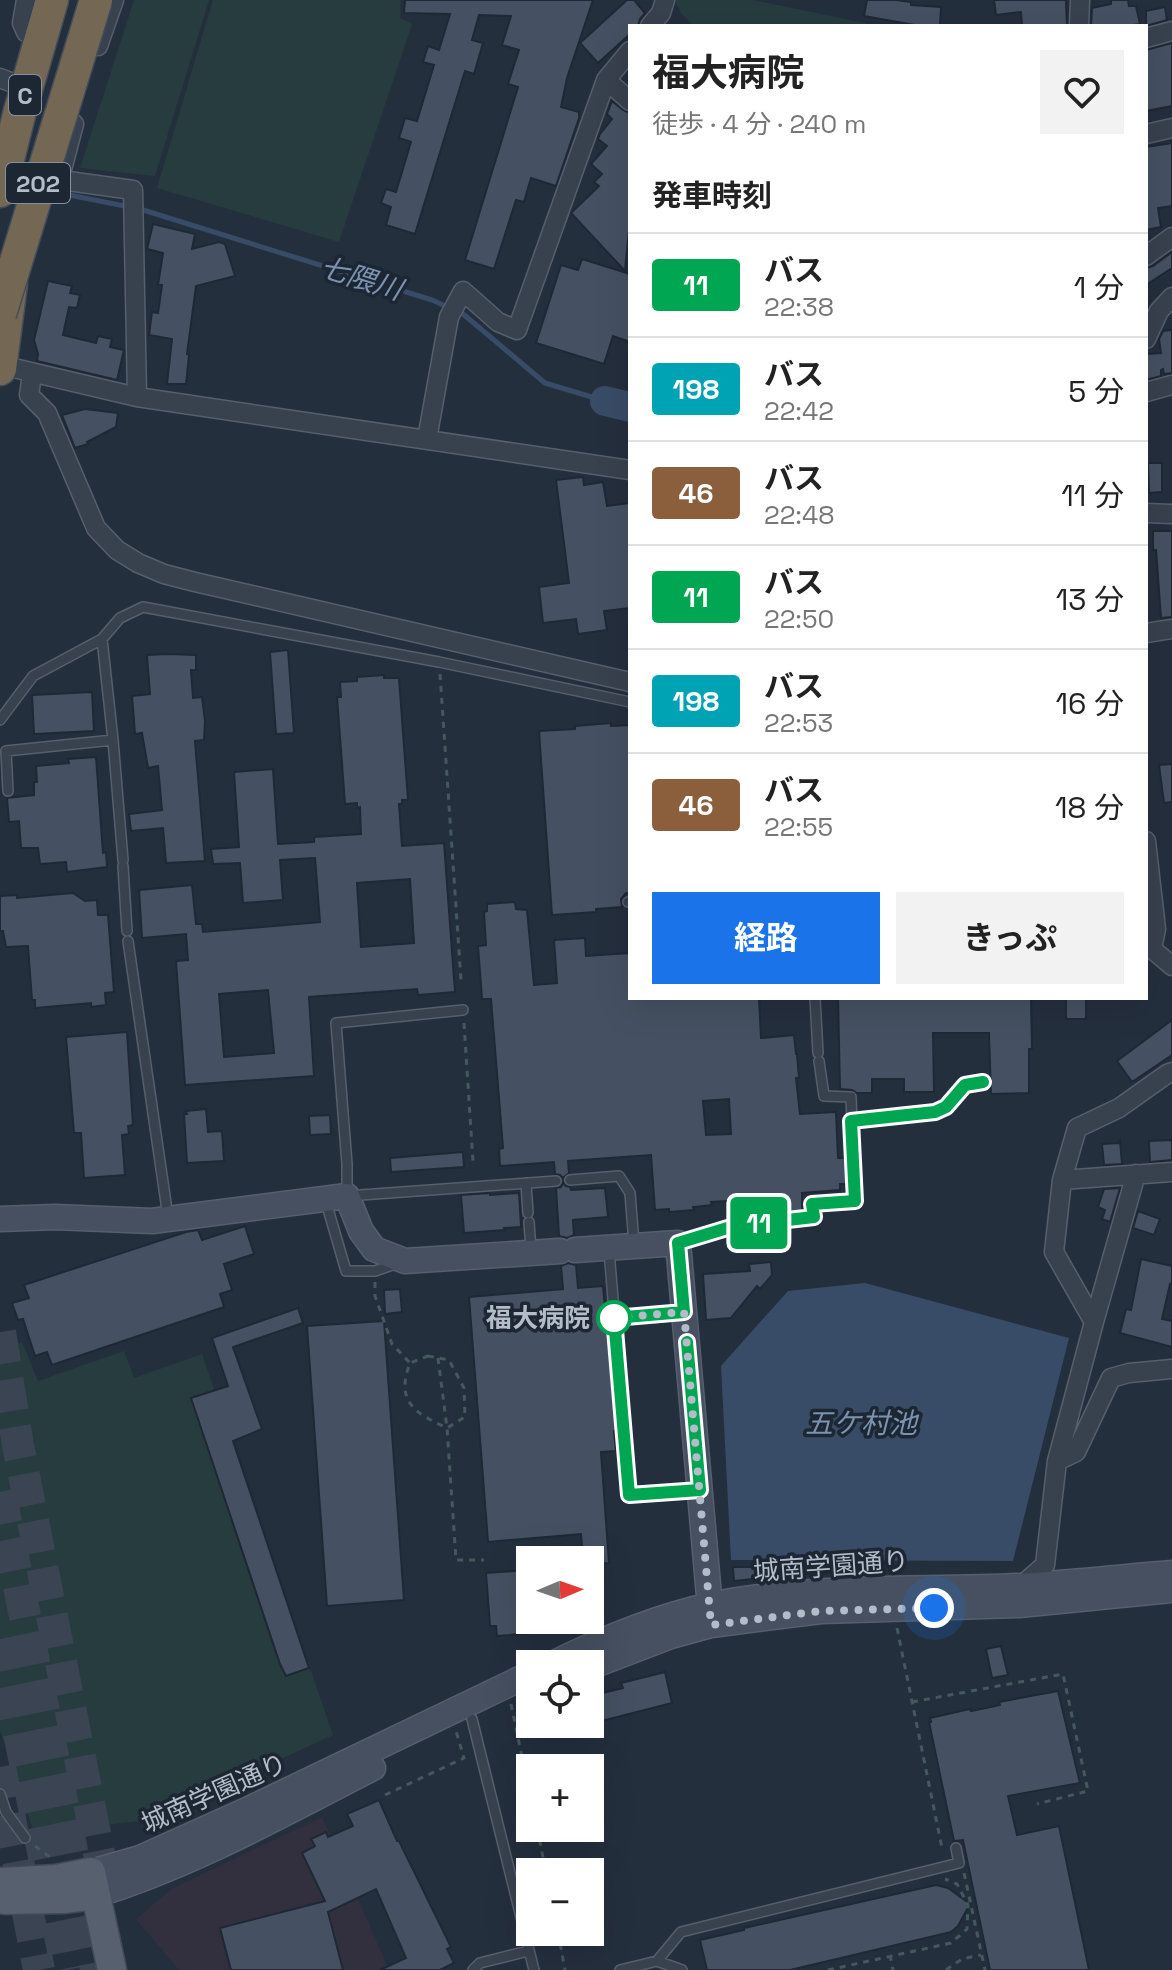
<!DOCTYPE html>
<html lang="ja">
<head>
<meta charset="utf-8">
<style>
	body { margin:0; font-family:"Space Grotesk","Noto Sans JP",sans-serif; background:#f2f2f2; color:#222; height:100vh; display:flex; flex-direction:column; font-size:30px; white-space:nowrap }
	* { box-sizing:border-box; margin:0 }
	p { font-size:26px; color:#767676 }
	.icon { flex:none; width:44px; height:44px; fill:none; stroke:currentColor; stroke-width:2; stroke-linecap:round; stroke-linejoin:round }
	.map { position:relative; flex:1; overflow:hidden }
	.side { position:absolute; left:628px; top:24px; width:520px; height:976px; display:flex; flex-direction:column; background:#fff; border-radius:0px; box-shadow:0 8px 32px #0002 }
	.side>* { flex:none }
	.badge { padding:0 16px; border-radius:6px; font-size:28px; line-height:52px }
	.needle { width:52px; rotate:88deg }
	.tools { position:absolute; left:516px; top:1546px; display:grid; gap:16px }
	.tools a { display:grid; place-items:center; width:88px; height:88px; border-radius:0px; background:#fff; box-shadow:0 8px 32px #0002; font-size:40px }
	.you { position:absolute; width:40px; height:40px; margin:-20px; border:6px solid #fff; border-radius:50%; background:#1a73e8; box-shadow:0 0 0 12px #1a73e833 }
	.map>.badge { position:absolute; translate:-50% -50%; box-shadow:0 0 0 4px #fff }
	h2 { padding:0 24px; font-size:30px; line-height:72px }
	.round { display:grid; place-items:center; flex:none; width:84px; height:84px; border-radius:0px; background:#f2f2f2 }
	.headline { display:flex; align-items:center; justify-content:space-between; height:136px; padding:0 24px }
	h1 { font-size:38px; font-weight:700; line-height:60px }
	.action { display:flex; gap:16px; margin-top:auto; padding:16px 24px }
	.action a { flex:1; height:92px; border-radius:0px; background:#1a73e8; color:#fff; font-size:32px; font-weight:700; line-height:92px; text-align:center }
	.action a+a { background:#f2f2f2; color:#222 }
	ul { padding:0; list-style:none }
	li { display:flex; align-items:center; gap:24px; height:104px; padding:0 24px; border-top:2px solid #e0e0e0 }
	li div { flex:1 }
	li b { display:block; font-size:30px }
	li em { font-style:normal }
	li .badge { min-width:88px; font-weight:700; text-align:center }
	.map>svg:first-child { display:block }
</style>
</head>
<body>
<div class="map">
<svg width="1172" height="1970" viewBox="0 0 1172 1970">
	<rect width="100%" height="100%" fill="#242f3e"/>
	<path fill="#32303f" d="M322,1817L389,1970H179L136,1919L173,1888Z"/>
	<path fill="#263c3f" d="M134,0H209L155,176L80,168Z
		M213,0H401L400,18L412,24L339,242L157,188Z
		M674,0H753L865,23L869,26H694L681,13Z
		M22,1342L38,1381L124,1351L134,1378L202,1354L333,1735L149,1820L34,1833L0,1730V1349Z"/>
	<path fill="#394c67" d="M865,1283L1069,1338L1013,1561L731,1560L721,1366L788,1291Z"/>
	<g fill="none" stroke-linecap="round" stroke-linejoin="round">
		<path stroke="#394c67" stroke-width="5" d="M69,195L140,209L432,300L463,314L545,383L605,401"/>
		<path stroke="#394c67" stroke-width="30" d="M605,401L630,407"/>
	</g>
	<path fill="#455162" stroke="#1f2835" stroke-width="2" fill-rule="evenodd" d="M405,0H593L567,78L561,107L579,112V118L556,186L531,178L524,202L516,200L494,269L465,260L518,87L508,84L519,50L502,45L511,16L479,15L472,40L483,43L474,74L465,71L415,234L386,225L391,207L381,203L386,189L396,192L411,142L399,138L405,118L417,121L434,65L423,62L428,46L439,50L450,14L404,13Z
		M627,0H634L645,13L640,19L638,26H630V34L598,63L580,43Z
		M867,0H896L911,2V5L941,7L940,26H920L864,16Z
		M994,0H1066L1067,26H1022L1021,12L996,15Z
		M1111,0H1128L1129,6H1136L1140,24L1127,26H1091L1092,8L1111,4Z
		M1165,7L1167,20L1146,26V11Z
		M1172,43V106L1146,111V50Z
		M612,101L623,110L630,113V220L625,271L571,213L599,186L594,182L602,174L591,164L607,146L598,139L600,134L612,119L607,114Z
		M1172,143V206L1158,208L1161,227L1146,230V147Z
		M153,224L195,234L192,249L219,242L225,244L235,276L196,286L187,354L189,355L186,384H167L172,339L149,335L152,312L158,313L162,285H158L163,253L147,249Z
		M1172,252V268L1146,285V268L1153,266Z
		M582,259L630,274V342L613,336L604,364L536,343L561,265L578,270Z
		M48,281L72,286L70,293L80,295L77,308L69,307L63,335L96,343L98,336L112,339L110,347L124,350L117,380L37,361L38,354L34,340Z
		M1172,330V373L1164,374L1163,369L1161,370V376L1146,380V354L1161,353L1159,339L1163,331Z
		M85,409L118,413L116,427L87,442L88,444L75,448L62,415Z
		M1148,463H1162V492L1149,493Z
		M583,477L584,485L603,482L607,506L630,503V608L604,611L607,630L578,634L576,619L543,623L539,587L569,583L556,480Z
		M1153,531H1172V617L1161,618L1156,550H1153Z
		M288,650L294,733L276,734L270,652Z
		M168,654L196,655V670H191L193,698L202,697L205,721L204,740L195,741L205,861L166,863L163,828L131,831L129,814L162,810L158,766L148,768L142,733L135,734L132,696L150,694L147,655Z
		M384,675V678H399L408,800H402V804H399L402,846L444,843L455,992L418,995L417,989L309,997L314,1076L185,1085L176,961L188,960L186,934L142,938L139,890L192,885L196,924H202L203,932L320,922L315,858L280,860L283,900L243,903L240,863L213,864L211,849L239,847L234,772L273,769L278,844L314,842V837L361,834L360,807L357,808V803L345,804L337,697H341L340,682L357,681V677ZM410,879L414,943L361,947L357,883ZM268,990L274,1053L224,1057L219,994Z
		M92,692L94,731L34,734L32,695Z
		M611,723V726L630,725V893H626L621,899L622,907L596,909V912L552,915L539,731L575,729V726Z
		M96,757L103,853L106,852L107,867L67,872L66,862L40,864L38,848H21L19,821L9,822L7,798L34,795V782H37L36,766L69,763L68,759Z
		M1172,764V802L1164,803L1159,765Z
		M73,893L85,901L97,900L98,915H108L114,992L105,993L106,1005L91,1007V1003L35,1008V1000H32L28,946L6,947L3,931H0V896L17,895V898Z
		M515,902L516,909L527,910L534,985L557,983L554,940L585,938L586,956L630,953V998H759L761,1038L794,1035L796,1054H797L799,1078H796L800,1114L836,1112L838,1158H846L847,1184H840V1190L802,1193V1211L747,1215L746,1200L711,1202L712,1205L693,1207L694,1210L669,1212V1209L655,1210L651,1155L568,1161L569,1173L563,1178L560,1175L555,1174L554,1162L500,1166L499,1149L503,1148L491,999H482L478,946L486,945L484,912L487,911V904ZM729,1099L731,1134L706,1135L703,1101Z
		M838,998H1031L1032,1049H1029V1093L991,1094L989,1033H933L934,1092H904V1079H872V1093H857L852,1090L840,1089Z
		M1066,998H1086V1019H1066Z
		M1172,1020V1055L1132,1082L1117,1061Z
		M127,1032L133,1125L128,1126L129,1134L122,1135L125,1175L84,1178L81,1133H74L66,1037Z
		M206,1109L208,1132L222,1131L224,1161L187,1163L184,1114H187L186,1111Z
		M330,1115L331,1134L310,1135L309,1116Z
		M1172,1140V1160L1150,1162L1149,1141Z
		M1120,1141L1122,1164L1104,1165L1102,1144L1119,1143Z
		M463,1152L464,1167L391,1172L390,1158Z
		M563,1183L566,1186L570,1187L571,1190L605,1188L608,1217L573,1220L574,1235L567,1238L559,1236L556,1188L561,1187Z
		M1120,1188L1110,1222L1102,1219L1105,1210L1098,1207L1104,1189Z
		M490,1193V1195L519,1193L521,1227L504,1228L505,1230L464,1233L461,1195Z
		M1138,1211L1160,1219L1154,1235L1133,1228Z
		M245,1226L254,1254L224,1264L232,1290L220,1294L224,1307L52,1365L47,1352L35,1356L23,1319L18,1320L12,1303L29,1298L24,1285L186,1232L198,1230L202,1240Z
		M1141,1259L1172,1266V1285L1170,1284L1162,1319L1172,1321V1347L1120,1333L1126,1309L1131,1310Z
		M771,1262L772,1275L760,1289L757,1286L731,1318L706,1320L703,1274L750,1271L749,1264Z
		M568,1263L576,1265L578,1288L603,1286L616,1431H614L616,1451L601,1452L609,1563L590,1564V1560H583L581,1534L488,1542L469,1297L563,1289L561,1266Z
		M400,1289L402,1312L385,1314L384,1290Z
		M298,1308L303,1323L233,1347L262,1429L233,1441L309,1668L286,1676L280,1664L191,1398L228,1386L212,1338Z
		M384,1321L404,1600L327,1606L307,1326Z
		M733,1567H780V1576L734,1581Z
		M530,1570V1620H543L544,1632L497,1636L496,1626H490L486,1573Z
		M1001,1646L1008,1675L992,1678L986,1649Z
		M665,1672L672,1703L590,1724V1696L623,1688L621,1683Z
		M1058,1691L1080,1783L1008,1796L1017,1835L1059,1826L1089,1970H990L963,1840L954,1841L929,1722H931L930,1718L970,1709L971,1711L1000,1705L999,1702Z
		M379,1800L397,1841H399L451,1947L447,1949L454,1963L440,1970H380L406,1958L376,1889L328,1912L343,1970H231L220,1928L325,1901L302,1853L315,1846L311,1839L326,1832L328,1837L353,1826L347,1814Z
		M936,1885L948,1888L970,1904L958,1926L951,1932L790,1970H707L700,1940L744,1930V1928Z"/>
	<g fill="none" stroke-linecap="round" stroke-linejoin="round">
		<path stroke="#3a4453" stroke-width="32" stroke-dasharray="32 16" stroke-linecap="butt" d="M0,1332L18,1445L108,1899
			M0,1492L96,1970
			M0,1639L67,1970
			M0,1767L39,1970"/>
		<defs>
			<path id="lane" d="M0,720L33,676L102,639
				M8,791L6,751L113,740
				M123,860L113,740L102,639L120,618L143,607L439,662L630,702
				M123,866L127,931
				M628,902L630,901
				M128,941L166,1203L167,1219
				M815,998L818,1053
				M463,1010L336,1023L347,1164V1196L556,1181
				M851,1121L935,1112L946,1107L965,1085L983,1082
				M570,1180L619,1176L630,1193L634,1244
				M526,1183L528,1213
				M326,1202L346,1271H375L398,1263
				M529,1222L531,1250
				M678,1243L734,1226L814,1217L812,1204L855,1201L851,1097L824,1096L819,1061
				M609,1250L629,1495L700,1490
				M614,1318L683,1313
				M472,1719L534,1970
				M0,1794L6,1812L25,1838
				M657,1961L681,1932L959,1863L956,1848
				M473,1970L480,1963L528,1951
				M620,1970L657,1961L682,1970"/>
			<path id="street" d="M26,0L22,23L26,32L35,31
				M650,26L661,13L665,0
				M1079,26L1080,0
				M1146,38L1172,31
				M98,46L114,0
				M0,78L18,85
				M606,80L630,101
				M74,124L60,177L68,181L133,190L137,397
				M1146,134L1172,128
				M1146,256L1172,237
				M1146,339L1159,311L1172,297
				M1,365L137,397L630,470
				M32,374L29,395L47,413L96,528L117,550L138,563L164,574L195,582L630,682
				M1146,392L1172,385
				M427,439L449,317L463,291L498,322L517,330L606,80L630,51
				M1146,513L1172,514
				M1146,633L1172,629
				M1146,841L1156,929L1152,949L1172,966
				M1062,1180L1172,1172
				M1094,1322L1136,1174
				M1057,1461L1076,1452L1111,1378L1129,1373L1172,1369
				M1021,1586L1045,1565L1057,1461L1094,1322L1054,1252L1062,1180L1077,1128L1119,1108L1167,1074L1172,1072"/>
			<path id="secondary" d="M0,1219L55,1217L152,1221L347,1196L361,1231L374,1249L405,1261L560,1251
				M575,1250L678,1243L711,1619
				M552,1664C603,1639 655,1617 711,1605C813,1584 917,1591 1020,1586C1071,1583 1122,1577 1172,1573
				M590,1667L671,1636L711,1625L821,1611L1019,1605L1172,1590
				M91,1872L140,1858L249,1809L530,1674
				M96,1895C193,1865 283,1814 373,1768"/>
			<path id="primary" d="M0,1882L56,1879L91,1872L112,1970
				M5,1900L63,1899L96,1895"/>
			<path id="highway" d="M0,191L20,111L52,0
				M0,369L11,284"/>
		</defs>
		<use href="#lane" stroke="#565f6c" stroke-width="12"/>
		<use href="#street" stroke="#565f6c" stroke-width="21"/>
		<use href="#secondary" stroke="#565f6c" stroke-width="27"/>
		<use href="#primary" stroke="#414a57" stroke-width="31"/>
		<use href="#highway" stroke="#434c59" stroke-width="35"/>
		<path stroke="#44595c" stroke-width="3" stroke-dasharray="6 6" stroke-linecap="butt" d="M440,674L461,980
			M464,1023L473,1162
			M375,1282V1296L392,1344L410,1363
			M428,1356L449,1360L464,1388L465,1417L447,1428C415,1413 395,1402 410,1363Z
			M438,1358L447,1428L456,1560H484
			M897,1628L942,1848
			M912,1702L1063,1674L1088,1791L1037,1804
			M511,1704L530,1795
			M385,1795L464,1758L456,1731
			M537,1828L546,1872
			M35,1846L51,1858
			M964,1873L985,1970
			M558,1932L565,1970
			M890,1955L893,1970
			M828,1970L951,1943L967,1929L968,1905L957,1884L945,1879
			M946,1970L962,1959L981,1955"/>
		<use href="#lane" stroke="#38414e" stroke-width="9"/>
		<use href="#street" stroke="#38414e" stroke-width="18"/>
		<use href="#secondary" stroke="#465061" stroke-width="24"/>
		<use href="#primary" stroke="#56606e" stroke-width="28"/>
		<use href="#highway" stroke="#746855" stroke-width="32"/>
		<defs>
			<path id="highway-bridge" d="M0,314L96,0"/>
		</defs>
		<use href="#highway-bridge" stroke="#434c59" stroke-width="35" stroke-linecap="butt"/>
		<use href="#highway-bridge" stroke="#746855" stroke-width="32"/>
	</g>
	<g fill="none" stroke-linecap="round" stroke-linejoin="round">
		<defs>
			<path id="line" d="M687,1342L700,1490L629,1495L614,1318L684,1312L678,1243L734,1226L814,1217L812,1204L855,1201L851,1121L935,1112L946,1107L965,1085L983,1082"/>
		</defs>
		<use href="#line" stroke="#fff" stroke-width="18"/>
		<use href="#line" stroke="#00a651" stroke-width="12"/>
		<path stroke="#b4bcc9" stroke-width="8" stroke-dasharray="0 14.4" d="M614,1318L684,1312L711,1625L821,1611L934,1608"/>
	</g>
	<circle fill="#fff" stroke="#00a651" stroke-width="4" cx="614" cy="1318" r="16"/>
	<g text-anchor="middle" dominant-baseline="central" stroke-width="7" stroke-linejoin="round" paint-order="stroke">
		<g fill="#1d2633" stroke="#878f9c" stroke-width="2">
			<rect x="9" y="75" width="32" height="40" rx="6"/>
			<rect x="6" y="163" width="64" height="40" rx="6"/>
		</g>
		<g font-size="24" font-weight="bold" fill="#b4bcc9">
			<text x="25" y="95">C</text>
			<text x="38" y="183">202</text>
		</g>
		<g font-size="26" font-weight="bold" fill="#b4bcc9" stroke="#1d2633" text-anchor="end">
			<text x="590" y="1318">福大病院</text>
		</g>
		<g font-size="26" fill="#b4bcc9" stroke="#1d2633">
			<text transform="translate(831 1566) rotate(-4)">城南学園通り</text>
			<text transform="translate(214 1793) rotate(-24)">城南学園通り</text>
		</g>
		<g font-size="28" font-style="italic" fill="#7c92b1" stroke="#1d2633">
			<text transform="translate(361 278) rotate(17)">七隈川</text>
			<text x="861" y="1423">五ケ村池</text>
		</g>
	</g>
</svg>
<div class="tools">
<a><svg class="needle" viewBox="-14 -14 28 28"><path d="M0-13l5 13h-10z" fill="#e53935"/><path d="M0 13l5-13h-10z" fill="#767676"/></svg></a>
<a><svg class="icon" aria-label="locate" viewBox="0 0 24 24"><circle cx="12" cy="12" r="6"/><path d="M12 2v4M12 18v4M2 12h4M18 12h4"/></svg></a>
<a>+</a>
<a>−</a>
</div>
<div class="you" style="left:934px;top:1608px"></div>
<b class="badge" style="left:759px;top:1223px;background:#00a651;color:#fff">11</b>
<section class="side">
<div class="headline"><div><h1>福大病院</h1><p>徒歩 · 4 分 · 240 m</p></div><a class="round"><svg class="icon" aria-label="heart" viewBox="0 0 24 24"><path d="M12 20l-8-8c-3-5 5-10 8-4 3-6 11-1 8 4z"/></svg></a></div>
<h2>発車時刻</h2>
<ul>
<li><span class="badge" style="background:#00a651;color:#fff">11</span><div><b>バス</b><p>22:38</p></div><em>1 分</em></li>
<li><span class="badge" style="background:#00a3b4;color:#fff">198</span><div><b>バス</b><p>22:42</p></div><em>5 分</em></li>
<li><span class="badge" style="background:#8b5e3c;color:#fff">46</span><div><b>バス</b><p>22:48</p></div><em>11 分</em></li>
<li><span class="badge" style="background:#00a651;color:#fff">11</span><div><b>バス</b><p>22:50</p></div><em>13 分</em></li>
<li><span class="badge" style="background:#00a3b4;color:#fff">198</span><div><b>バス</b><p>22:53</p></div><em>16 分</em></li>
<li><span class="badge" style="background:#8b5e3c;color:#fff">46</span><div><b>バス</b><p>22:55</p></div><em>18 分</em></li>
</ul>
<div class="action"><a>経路</a><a>きっぷ</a></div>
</section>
</div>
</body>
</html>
